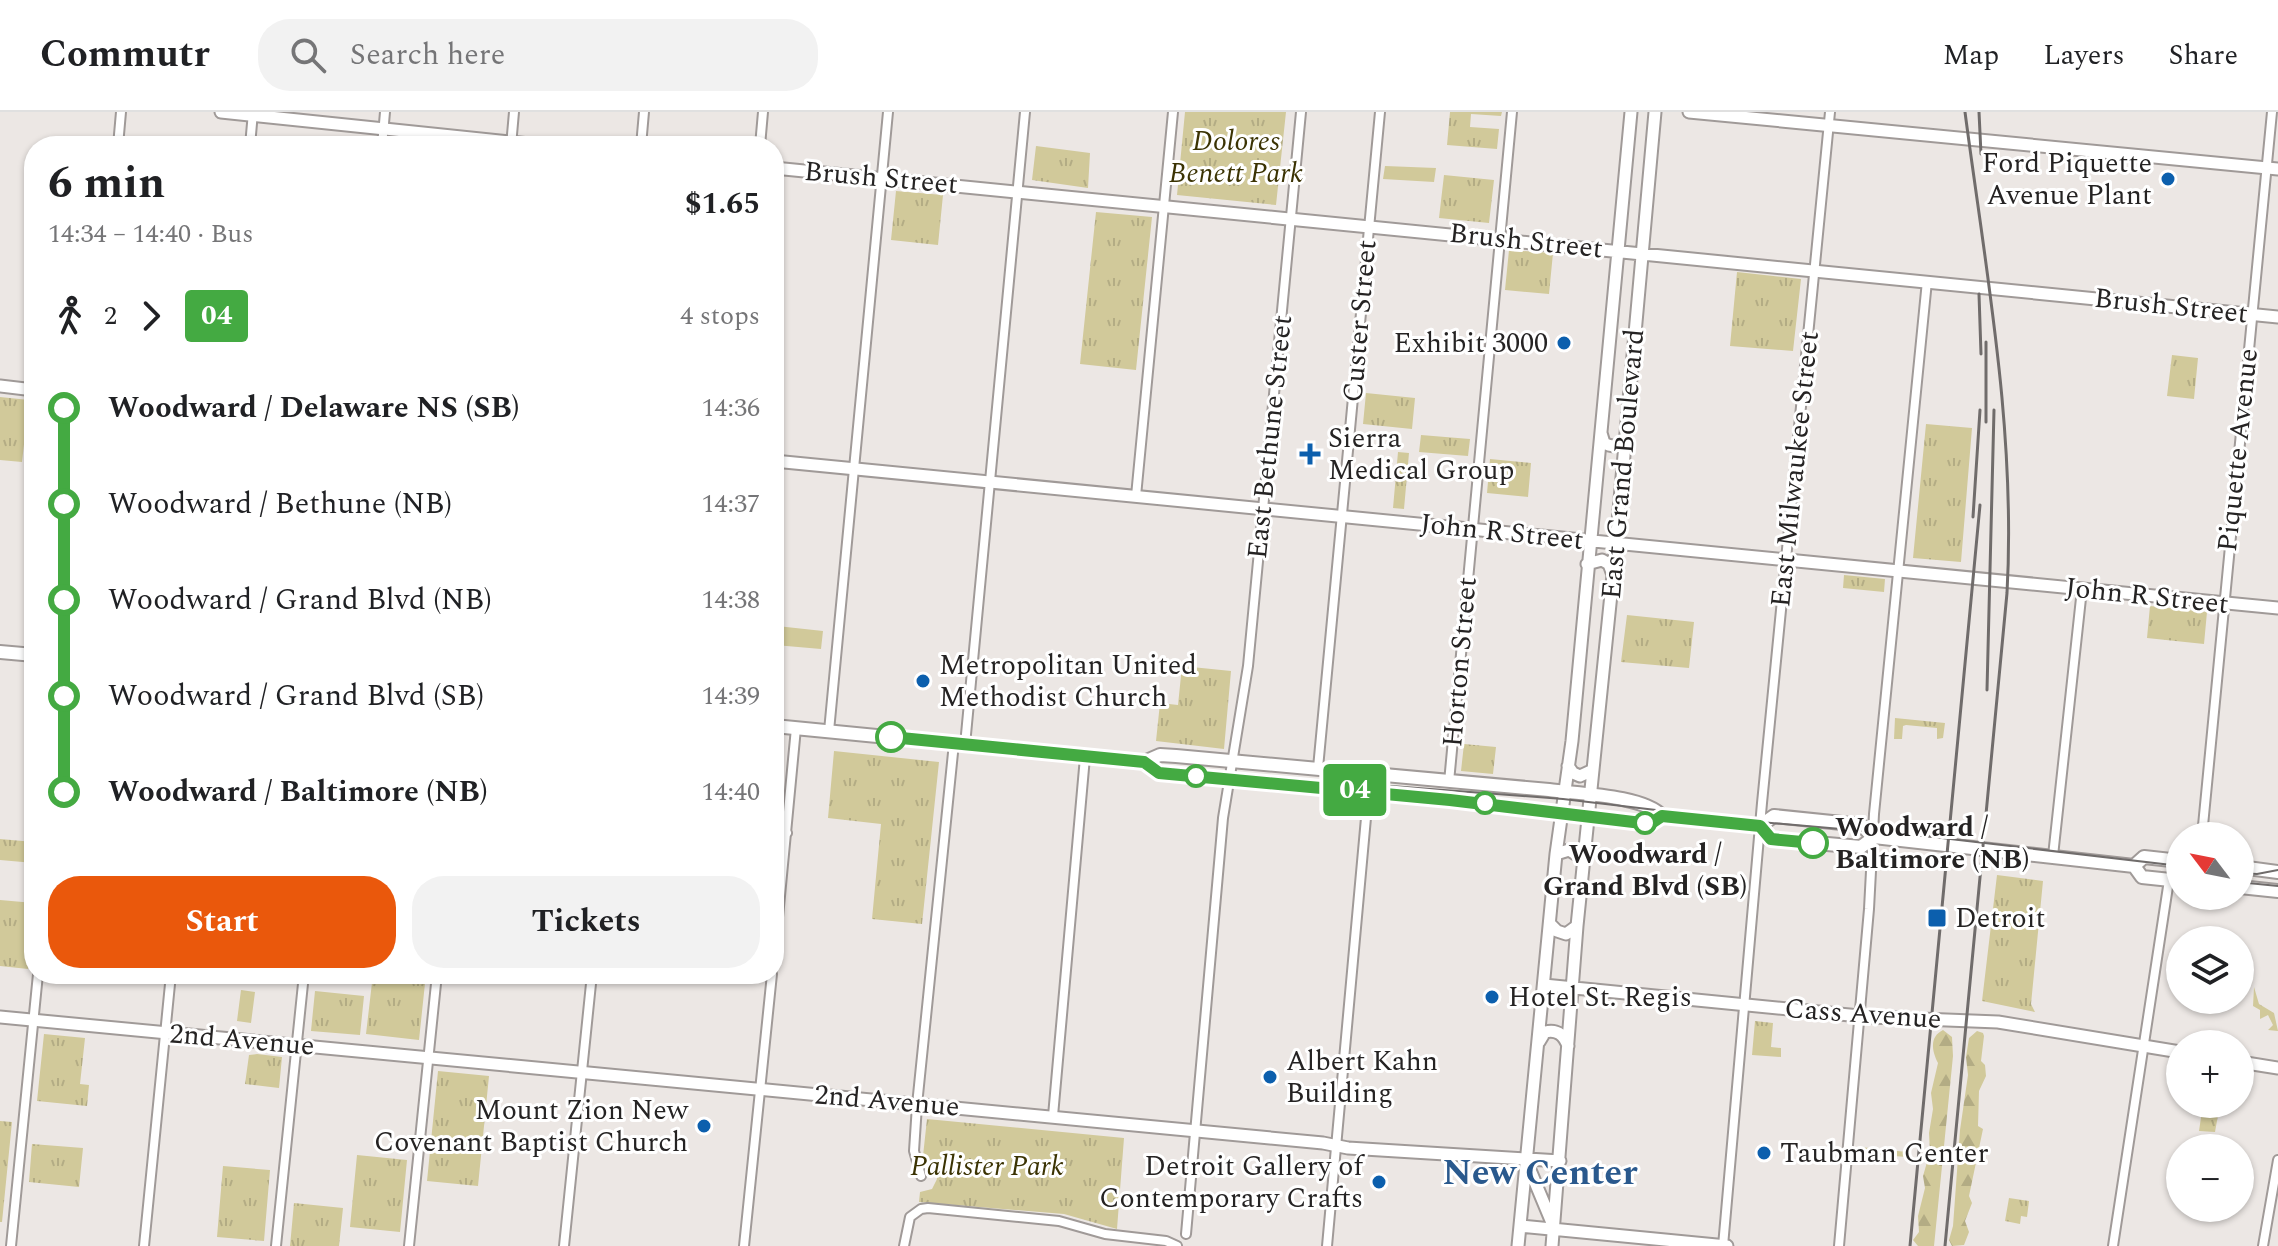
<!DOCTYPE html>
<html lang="en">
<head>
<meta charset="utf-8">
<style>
	body { margin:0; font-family:Spectral,serif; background:#f2f2f2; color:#202124; height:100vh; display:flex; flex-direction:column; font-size:30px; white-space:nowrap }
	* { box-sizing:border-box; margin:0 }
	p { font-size:26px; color:#757577 }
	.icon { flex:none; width:44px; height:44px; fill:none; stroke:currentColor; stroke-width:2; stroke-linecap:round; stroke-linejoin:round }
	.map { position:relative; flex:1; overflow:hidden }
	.panel { position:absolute; left:24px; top:24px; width:760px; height:848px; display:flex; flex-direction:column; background:#fff; border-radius:32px; box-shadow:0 2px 6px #0004 }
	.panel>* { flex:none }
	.badge { padding:0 16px; border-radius:6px; font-size:28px; line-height:52px }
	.needle { width:52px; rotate:302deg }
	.fabs { position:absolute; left:2166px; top:710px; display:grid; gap:16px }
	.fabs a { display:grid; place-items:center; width:88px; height:88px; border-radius:50%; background:#fff; box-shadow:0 2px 6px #0004; font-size:40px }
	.map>.badge { position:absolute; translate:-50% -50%; box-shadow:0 0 0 4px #fff }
	.legs { display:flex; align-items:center; gap:12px; height:88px; padding:0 24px; font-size:26px }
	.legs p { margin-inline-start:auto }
	.overview { display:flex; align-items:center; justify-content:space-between; height:136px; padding:0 24px }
	h1 { font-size:44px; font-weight:700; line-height:60px }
	.cta { display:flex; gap:16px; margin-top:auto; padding:16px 24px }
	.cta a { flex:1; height:92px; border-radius:32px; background:#ea580c; color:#fff; font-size:32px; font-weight:700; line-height:92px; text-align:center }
	.cta a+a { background:#f2f2f2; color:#202124 }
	ul { padding:0 24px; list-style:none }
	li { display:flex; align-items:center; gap:28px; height:96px; font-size:30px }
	li i { display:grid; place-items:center; width:12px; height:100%; margin:0 10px; background:currentColor }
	li i::after { content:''; width:20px; height:20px; margin:-10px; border:6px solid; border-radius:50%; background:#fff }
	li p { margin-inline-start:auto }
	li:first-child i { background:linear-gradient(#0000 50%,currentColor 0) }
	li:last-child i { background:linear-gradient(currentColor 50%,#0000 0) }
	header { display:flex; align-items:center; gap:48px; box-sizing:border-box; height:112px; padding:0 40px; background:#fff; border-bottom:2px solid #e0e0e0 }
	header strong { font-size:38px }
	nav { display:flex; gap:44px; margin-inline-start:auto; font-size:28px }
	.search { width:560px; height:72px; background:#f2f2f2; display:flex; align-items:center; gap:20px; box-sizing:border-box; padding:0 28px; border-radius:32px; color:#757577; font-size:30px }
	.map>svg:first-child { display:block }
</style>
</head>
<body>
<header>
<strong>Commutr</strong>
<div class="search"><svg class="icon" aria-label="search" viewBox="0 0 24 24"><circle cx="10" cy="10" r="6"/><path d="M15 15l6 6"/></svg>Search here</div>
<nav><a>Map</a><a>Layers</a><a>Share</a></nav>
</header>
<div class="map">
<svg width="2278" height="1134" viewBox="0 0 2278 1134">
	<defs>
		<pattern id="grass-tufts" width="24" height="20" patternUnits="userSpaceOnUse" patternTransform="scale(2)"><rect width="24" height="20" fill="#d1c99a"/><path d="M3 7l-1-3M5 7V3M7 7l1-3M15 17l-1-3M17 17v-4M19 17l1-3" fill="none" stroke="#b3ac84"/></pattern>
		<pattern id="forest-firs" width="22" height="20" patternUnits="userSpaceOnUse" patternTransform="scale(2)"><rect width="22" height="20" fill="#d1c99a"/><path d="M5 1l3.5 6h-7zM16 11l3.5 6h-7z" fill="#b3ac84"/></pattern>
	</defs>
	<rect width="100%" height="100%" fill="#ece7e4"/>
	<path fill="url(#grass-tufts)" d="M1185,0H1286L1276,93L1177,83Z
		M1450,0H1502L1501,4L1471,2L1470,15L1499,17L1497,37L1447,33Z
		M1036,34L1090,41L1088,76L1032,68Z
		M1444,63L1494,68L1489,111L1439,106Z
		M896,79L943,83L938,133L891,128Z
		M1096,100L1152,105L1136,258L1080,252Z
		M1509,138L1553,141L1549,182L1505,178Z
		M1737,160L1801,167L1793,239L1730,234Z
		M2172,243L2198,246L2194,287L2167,284Z
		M1366,281L1415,286L1412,317L1363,312Z
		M0,285L29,288L22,350L0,348Z
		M1926,312L1972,316L1961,450L1913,446Z
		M1421,323L1470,327L1468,344L1419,340Z
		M1398,340L1409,341L1404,397L1393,396Z
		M1490,347L1531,351L1528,385L1487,381Z
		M1844,463L1885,467L1884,480L1843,476Z
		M2150,494L2207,500L2204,532L2147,526Z
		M1627,503L1694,510L1689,556L1621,550Z
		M1182,554L1231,559L1224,637L1156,629L1160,591L1178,593Z
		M1895,606L1945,611L1943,626L1937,627V616L1906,613L1903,614L1902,627H1894Z
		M1464,632L1496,635L1493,662L1461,659Z
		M834,639L939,650L922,812L872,807L881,712L828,706Z
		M0,727L34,730V751L0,748Z
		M1997,763L2043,769L2031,892L2035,900L1982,889Z
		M0,788L34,791L28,857L0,854Z
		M373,862H426L419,928L366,922Z
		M2254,875L2259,892L2274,901L2278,919L2268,918L2273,913L2268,903L2260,907V898L2253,894Z
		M315,879L364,884L360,923L311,919Z
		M1755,909L1773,911L1771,935L1781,936V945L1752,943Z
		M44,922L85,926L80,972L89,973L87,994L37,989Z
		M257,942L282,945L279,976L245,972L249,943Z
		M438,959L489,964L478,1074L427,1069Z
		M2203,992H2220L2215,1020L2199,1019Z
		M927,1007L1124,1026L1117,1117L1064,1102L919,1090L920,1080L932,1077L937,1067L935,1056L923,1044Z
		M0,1009L12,1010L2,1110H0Z
		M32,1032L83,1036L79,1075L29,1070Z
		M1860,1035L1907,1040L1906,1045L1860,1041Z
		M357,1043L407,1048L400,1120L350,1115Z
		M223,1054L270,1058L264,1129L217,1125Z
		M2009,1086L2029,1089L2027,1105L2021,1104L2020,1112L2005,1109Z
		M294,1091L343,1096L339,1134H290Z"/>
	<path fill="url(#forest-firs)" d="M1943,918L1952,925L1953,944L1934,1134H1918L1913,1128L1919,1120L1918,1104L1925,1076L1923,1064L1930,1040L1929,1021L1933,997L1931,981L1938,951C1932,939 1929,925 1943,918Z
		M1977,919L1983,921L1984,924L1981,949L1985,953L1986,964L1979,979L1978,1014L1983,1017L1969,1084L1972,1091L1965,1109L1969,1120L1964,1133L1952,1134L1949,1128L1953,1114L1960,1018L1968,963L1966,945L1969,926Z"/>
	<path fill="#d1c99a" d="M1385,54L1436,56L1434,70L1383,67Z
		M777,514L823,519L821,537L775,533Z
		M241,878L255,880L251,911L237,909Z"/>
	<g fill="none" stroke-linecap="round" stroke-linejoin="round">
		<defs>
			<path id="street" d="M118,34L121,0
				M250,34L253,0
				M382,34L385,0
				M511,34L514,0
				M641,34L644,0
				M760,34L763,0
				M1136,384L1173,0
				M829,619L888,0
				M965,633L1025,0
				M1318,656L1380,0
				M1449,670L1512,0
				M774,716L787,721
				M2202,724L2272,0
				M2053,744L2082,477
				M774,847L796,616
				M1053,1004L1085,645
				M921,1064L914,1039L917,993L954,631
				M1186,1122L1223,706L1248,554L1301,0
				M11,1134L38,862
				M144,1134L171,862
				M276,1134L304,862
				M409,1134L437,862
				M564,1134L592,862
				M744,1134L772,862
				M904,1134L910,1105L921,1097L928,1096L1059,1109L1105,1122L1166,1129L1177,1134
				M1327,1134L1370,662
				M1723,1134L1762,691L1830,0
				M1839,1134L1869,797L1874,702L1927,169
				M2113,1134L2169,768
				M2263,1134L2278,1048"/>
			<path id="secondary" d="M221,0L549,34
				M1689,0L2278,57
				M774,56L2278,205
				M0,274L34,278
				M1601,321L1604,331C1613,336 1618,334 1626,329
				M774,349L2278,496
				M1587,452L1602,448L1609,452L1613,463
				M1568,654L1573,661L1580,664L1593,658
				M1556,742L1569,738L1584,747
				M1550,812L1557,819L1566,822L1577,814
				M1544,873L1870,905L1998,910L2180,940
				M0,905L1323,1031L1348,1036L1560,1049
				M1539,930L1545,920C1557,917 1564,923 1568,934
				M2240,950L2278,956
				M1527,1051L1553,1113
				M1520,1114L1727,1134
				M1518,1134L1556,742L1572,629L1631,0
				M1552,1134L1577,814L1615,443L1655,0"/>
			<path id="primary" d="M0,540L34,543
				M774,614L1144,650L1159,661L1450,688L1650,712L1662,704L1760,714L1774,704L1861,713L1874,725L2134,754L2142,765L2180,769
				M1144,650L1160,643L1176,644L1549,678C1577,682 1643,683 1662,704
				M1760,714L1771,727L1861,735L1874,725
				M2134,754L2144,745L2180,749
				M2240,755L2278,760
				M2240,775L2278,779"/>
		</defs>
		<use href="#street" stroke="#a09a98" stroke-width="12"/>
		<use href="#secondary" stroke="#a09a98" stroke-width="15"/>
		<use href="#primary" stroke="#a09a98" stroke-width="16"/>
		<use href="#street" stroke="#fff" stroke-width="8"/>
		<use href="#secondary" stroke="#fff" stroke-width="11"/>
		<use href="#primary" stroke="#fff" stroke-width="12"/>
		<path stroke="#706c6b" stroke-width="2" d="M1325,669L1563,687L1749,709L1933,725L2180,754
			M2240,761L2257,762L2278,758
			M2248,771L2278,774"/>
		<path stroke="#706c6b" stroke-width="3" d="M1979,0L1981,42
			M1979,182L1981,242
			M1986,310V230
			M1973,405L1980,298
			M1987,578L1994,298
			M1910,1134L1980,393
			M1945,1134L2007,481C2016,319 1986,160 1965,0"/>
	</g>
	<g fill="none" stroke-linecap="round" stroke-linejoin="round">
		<defs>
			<path id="line-1" d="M891,625L1144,650L1159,661L1450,688L1650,712L1662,704L1760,714L1771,727L1813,731"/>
		</defs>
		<use href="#line-1" stroke="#fff" stroke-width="18"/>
		<use href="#line-1" stroke="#44aa42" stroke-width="12"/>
	</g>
	<g fill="#0c5fad" stroke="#fff" stroke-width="3">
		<circle cx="2168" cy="67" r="8"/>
		<circle cx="1564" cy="231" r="8"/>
		<path d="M1306 330h8v8h8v8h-8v8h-8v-8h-8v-8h8z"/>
		<circle cx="923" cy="569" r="8"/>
		<rect x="1927" y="796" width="20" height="20" rx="4"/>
		<circle cx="1492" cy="885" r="8"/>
		<circle cx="1270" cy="965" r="8"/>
		<circle cx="704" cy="1014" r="8"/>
		<circle cx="1764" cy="1041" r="8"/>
		<circle cx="1379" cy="1070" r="8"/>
	</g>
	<g fill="#fff" stroke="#44aa42" stroke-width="4">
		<circle cx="891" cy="625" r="14"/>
		<circle cx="1196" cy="664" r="10"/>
		<circle cx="1485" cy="691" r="10"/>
		<circle cx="1645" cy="711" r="10"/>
		<circle cx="1813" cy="731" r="14"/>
	</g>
	<g text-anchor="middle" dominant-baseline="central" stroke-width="6" stroke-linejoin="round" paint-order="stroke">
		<g font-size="28" font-style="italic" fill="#3b3303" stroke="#fff">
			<text x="1236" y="29">Dolores<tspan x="1236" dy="32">Benett Park</tspan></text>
			<text x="987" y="1054">Pallister Park</text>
		</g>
		<g font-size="28" fill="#252323" stroke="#fff" text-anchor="start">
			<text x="2152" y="51" text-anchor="end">Ford Piquette<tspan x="2152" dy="32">Avenue Plant</tspan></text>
			<text x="1548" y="231" text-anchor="end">Exhibit 3000</text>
			<text x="1328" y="326">Sierra<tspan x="1328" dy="32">Medical Group</tspan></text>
			<text x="939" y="553">Metropolitan United<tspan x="939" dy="32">Methodist Church</tspan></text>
			<text x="1955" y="806">Detroit</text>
			<text x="1508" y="885">Hotel St. Regis</text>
			<text x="1286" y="949">Albert Kahn<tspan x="1286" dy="32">Building</tspan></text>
			<text x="688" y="998" text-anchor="end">Mount Zion New<tspan x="688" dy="32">Covenant Baptist Church</tspan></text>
			<text x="1780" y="1041">Taubman Center</text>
			<text x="1363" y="1054" text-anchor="end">Detroit Gallery of<tspan x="1363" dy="32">Contemporary Crafts</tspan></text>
		</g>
		<g font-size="28" fill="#252323" stroke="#fff">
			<text transform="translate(881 66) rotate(5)">Brush Street</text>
			<text transform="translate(1526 129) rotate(6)">Brush Street</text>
			<text transform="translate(2171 194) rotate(6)">Brush Street</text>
			<text transform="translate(1360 209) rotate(-85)">Custer Street</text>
			<text transform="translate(1270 325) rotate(-84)">East Bethune Street</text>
			<text transform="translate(2238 338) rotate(-84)">Piquette Avenue</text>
			<text transform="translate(1623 352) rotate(-85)">East Grand Boulevard</text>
			<text transform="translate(1795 357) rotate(-84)">East Milwaukee Street</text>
			<text transform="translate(1502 420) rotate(6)">John R Street</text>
			<text transform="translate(2147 484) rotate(6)">John R Street</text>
			<text transform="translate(1460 550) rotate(-85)">Horton Street</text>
			<text transform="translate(1863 902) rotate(4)">Cass Avenue</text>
			<text transform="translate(242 928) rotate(5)">2nd Avenue</text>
			<text transform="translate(887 989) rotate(5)">2nd Avenue</text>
		</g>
		<g font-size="28" font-weight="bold" fill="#252323" stroke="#fff" text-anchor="start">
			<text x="1835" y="715">Woodward /<tspan x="1835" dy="32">Baltimore (NB)</tspan></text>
			<text x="1645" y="742" text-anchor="middle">Woodward /<tspan x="1645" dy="32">Grand Blvd (SB)</tspan></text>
		</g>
		<g font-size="36" font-weight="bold" fill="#2a598d" stroke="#fff">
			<text x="1540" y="1061">New Center</text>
		</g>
	</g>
</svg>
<div class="fabs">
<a><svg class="needle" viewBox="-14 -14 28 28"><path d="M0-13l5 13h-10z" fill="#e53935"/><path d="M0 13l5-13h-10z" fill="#757577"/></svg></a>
<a><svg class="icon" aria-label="layers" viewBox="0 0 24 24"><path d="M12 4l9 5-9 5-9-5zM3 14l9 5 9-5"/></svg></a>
<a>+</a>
<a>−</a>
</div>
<b class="badge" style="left:1355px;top:678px;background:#44aa42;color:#fff">04</b>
<section class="panel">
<div class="overview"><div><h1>6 min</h1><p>14:34 – 14:40 · Bus</p></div><b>$1.65</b></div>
<div class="legs"><svg class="icon" aria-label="walk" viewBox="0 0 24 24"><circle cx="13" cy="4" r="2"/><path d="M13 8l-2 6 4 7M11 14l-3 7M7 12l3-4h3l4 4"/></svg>2<svg class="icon" aria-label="forward" viewBox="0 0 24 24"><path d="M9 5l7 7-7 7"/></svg><b class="badge" style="background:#44aa42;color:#fff">04</b><p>4 stops</p></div>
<ul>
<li><i style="color:#44aa42"></i><b>Woodward / Delaware NS (SB)</b><p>14:36</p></li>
<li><i style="color:#44aa42"></i><span>Woodward / Bethune (NB)</span><p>14:37</p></li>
<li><i style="color:#44aa42"></i><span>Woodward / Grand Blvd (NB)</span><p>14:38</p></li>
<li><i style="color:#44aa42"></i><span>Woodward / Grand Blvd (SB)</span><p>14:39</p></li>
<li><i style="color:#44aa42"></i><b>Woodward / Baltimore (NB)</b><p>14:40</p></li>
</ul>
<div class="cta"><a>Start</a><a>Tickets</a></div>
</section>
</div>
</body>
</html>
